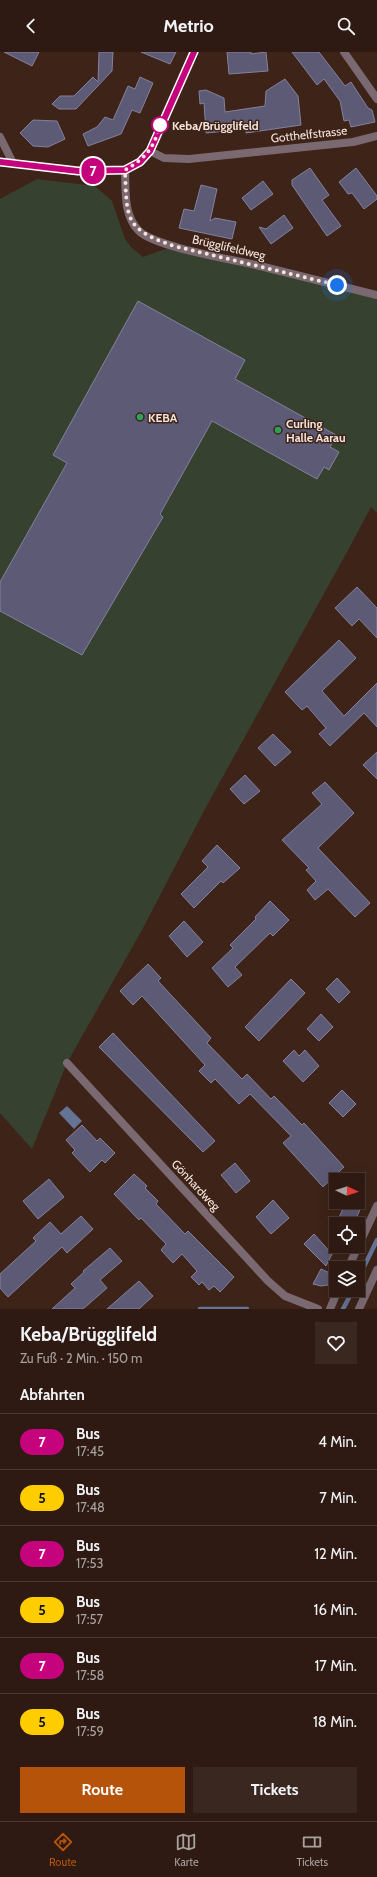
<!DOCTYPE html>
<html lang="de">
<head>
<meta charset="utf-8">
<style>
	body { margin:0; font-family:Cabin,sans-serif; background:#3a2720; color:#f1f3f6; height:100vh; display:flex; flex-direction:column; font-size:15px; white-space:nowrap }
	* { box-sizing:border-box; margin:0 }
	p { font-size:13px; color:#a7a19f }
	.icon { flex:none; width:22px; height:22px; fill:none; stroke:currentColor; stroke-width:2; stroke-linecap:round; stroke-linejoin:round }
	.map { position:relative; height:1257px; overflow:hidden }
	.sheet { display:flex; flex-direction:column; background:#2e1a12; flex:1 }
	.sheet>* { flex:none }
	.badge { padding:0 8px; border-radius:13px; font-size:14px; line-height:26px }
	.needle { width:26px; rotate:93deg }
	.controls { position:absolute; left:329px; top:1121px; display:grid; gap:8px }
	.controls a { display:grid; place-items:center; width:36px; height:36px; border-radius:0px; background:#2e1a12; box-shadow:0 4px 16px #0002,0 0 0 1px #493832; font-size:20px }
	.you { position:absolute; width:20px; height:20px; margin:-10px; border:3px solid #fff; border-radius:50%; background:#1a73e8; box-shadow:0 0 0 6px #1a73e833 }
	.map>.badge { position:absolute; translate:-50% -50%; box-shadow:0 0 0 2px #fff }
	h2 { padding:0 20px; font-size:15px; line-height:36px }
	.round { display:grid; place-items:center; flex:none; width:42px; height:42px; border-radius:0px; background:#3a2720 }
	.headline { display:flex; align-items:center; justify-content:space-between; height:68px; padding:0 20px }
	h1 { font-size:19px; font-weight:700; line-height:30px }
	.action { display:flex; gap:8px; margin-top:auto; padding:8px 20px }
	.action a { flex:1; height:46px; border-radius:0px; background:#b45309; color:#fff; font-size:16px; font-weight:700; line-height:46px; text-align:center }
	.action a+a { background:#3a2720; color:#f1f3f6 }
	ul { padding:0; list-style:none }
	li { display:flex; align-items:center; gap:12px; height:56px; padding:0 20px; border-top:1px solid #493832 }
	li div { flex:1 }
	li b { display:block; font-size:15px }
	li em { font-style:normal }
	li .badge { min-width:44px; font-weight:700; text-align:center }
	header { display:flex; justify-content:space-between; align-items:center; height:52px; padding:0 20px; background:#2e1a12; font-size:18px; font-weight:700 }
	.menu { display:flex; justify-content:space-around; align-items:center; height:56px; border-top:1px solid #493832; background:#2e1a12; font-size:11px; color:#a7a19f }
	.menu a { display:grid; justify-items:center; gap:2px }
	.menu .active { color:#b45309 }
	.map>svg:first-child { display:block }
</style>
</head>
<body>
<header><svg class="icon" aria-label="back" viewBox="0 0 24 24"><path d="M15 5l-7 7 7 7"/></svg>Metrio<svg class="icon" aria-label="search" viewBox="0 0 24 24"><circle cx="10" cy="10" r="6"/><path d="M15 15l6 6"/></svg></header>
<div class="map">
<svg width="377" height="1257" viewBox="0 0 377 1257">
	<rect width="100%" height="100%" fill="#3d2318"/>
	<path fill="#37412f" d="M37,127L95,134L112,149L125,187L131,195L143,205L174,194L377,243V461L371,455L347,500L205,757L142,878L67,1011L32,1097L0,1061V147Z"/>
	<path fill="#657495" d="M67,1054L82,1069L74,1077L59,1061Z"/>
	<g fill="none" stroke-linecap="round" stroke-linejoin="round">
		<path stroke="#657495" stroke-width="4.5" d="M358,1227L377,1188
			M200,1257H247
			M343,1257L353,1238"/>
	</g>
	<path fill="#5d5a75" stroke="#84819e" d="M4,0H39L32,14Z
		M99,0H113L112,19L76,57H59L52,52L60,44H74L93,25L98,30Z
		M141,0H176L170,12Z
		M227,0H251V2L266,0L268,19L229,22Z
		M292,0H319L345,34L351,30L368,56L372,58L375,70L351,75L349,68L344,69L340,49L324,27L317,33Z
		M140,25L153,31L140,61L132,58L121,82L88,94L83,82L97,75L105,65L113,68L128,34L135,37Z
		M285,27L298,44L301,73L246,81V77L206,81L204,51L200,52L199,39L206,38L224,46L225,60L265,54L266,39Z
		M33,68L57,69L65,87L48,95L33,94L20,81Z
		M310,116L329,143L322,148L341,174L327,184L292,133V128Z
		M356,116L377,144V147L364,157L352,141L348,142L339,130Z
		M263,129L273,142L251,158L242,146Z
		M201,133L217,137L210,169L215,166L236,170L232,187L179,176L184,157L194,159Z
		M284,163L293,176L271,192L259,175L266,177Z
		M138,249L245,308L235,327L336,383L330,395L339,400L329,418L324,415L317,427L212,369L160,462L163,465L82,603L0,559V530L67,411L53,403Z
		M357,535L377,556V586L359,567L352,574L335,556Z
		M339,588L356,606L322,639L344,664L377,631V675L364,661L330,694L319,682L326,676L307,654L302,658L285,640Z
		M273,682L291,700L275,714L258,696Z
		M377,700V727L363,713Z
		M245,723L260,739L244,752L230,737Z
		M325,730L354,761L318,796L370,851L355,865L328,837L315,848L307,838L316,829L306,818L309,816L282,788L322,752L312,741Z
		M217,793L240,816L223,831L221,829L194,856L181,842L208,815L202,809Z
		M270,849L289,868L273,884L270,881L235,915L242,923L228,935L212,916L233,896L230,893L256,867L255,865Z
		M184,869L203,890L187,905L169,884Z
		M148,912L161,926L158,929L211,986L207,991L242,1027L247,1022L271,1047L274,1044L302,1073L304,1071L344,1115L323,1135L283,1091L291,1084L250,1042L239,1052L215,1027L211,1031L199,1019L205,1013L142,944L133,953L120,939Z
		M337,926L350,940L339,951L326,937Z
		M291,927L305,941L259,989L245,975Z
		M321,962L333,975L319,989L307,977Z
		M113,981L215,1089L203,1100L99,995Z
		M294,998L299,1004L305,998L319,1014L303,1030L283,1009Z
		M342,1038L356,1052L343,1065L329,1051Z
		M82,1073L97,1089L100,1086L115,1101L105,1111L102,1108L90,1120L72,1101L75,1098L66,1088Z
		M235,1111L250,1129L236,1141L221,1123Z
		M134,1122L147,1134L145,1136L158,1149L156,1152L185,1182L188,1179L234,1225L220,1240L214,1234L209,1238L202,1230L199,1233L191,1225L197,1219L182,1202L173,1211L161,1198L166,1192L141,1166L139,1168L114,1142Z
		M49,1127L64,1145L38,1167L23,1149Z
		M273,1148L289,1166L271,1182L256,1165Z
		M346,1150H363L354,1172H336Z
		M81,1164L93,1177L67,1201L62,1195L8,1245L0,1236V1222L36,1189L33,1186L50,1170L61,1182Z
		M314,1182L332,1202L326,1214L304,1192Z
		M110,1196L122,1209L100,1228L107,1236L83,1257H52L75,1236L71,1232L84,1220L83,1219Z
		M321,1217L332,1222L328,1233L321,1234L313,1232Z
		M139,1229L153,1244L139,1257H107Z"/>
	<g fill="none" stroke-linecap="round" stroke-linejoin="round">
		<path stroke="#7b6971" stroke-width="8" d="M344,0L377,47
			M0,85L13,111
			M150,99L164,106L189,107L353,90L377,84
			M0,110L78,119L125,118L141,110L150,99L194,0
			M125,118C126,139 123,163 139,179C156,195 230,207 256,213C296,223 336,233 377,243
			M67,1011L268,1229L285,1244L318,1257
			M348,1216L377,1154
			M330,1257L338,1238
			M359,1257L377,1218"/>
	</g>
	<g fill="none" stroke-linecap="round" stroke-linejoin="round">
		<defs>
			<path id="line" d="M0,110L78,119L125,118L140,110L150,99L194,0"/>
		</defs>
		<use href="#line" stroke="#fff" stroke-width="9"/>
		<use href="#line" stroke="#c4037d" stroke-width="6"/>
		<path stroke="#f5e4dc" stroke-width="4" stroke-dasharray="0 7.2" d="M160,73C154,96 146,106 125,118C127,167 124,177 174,194L337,233"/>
	</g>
	<circle fill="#fff" stroke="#c4037d" stroke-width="2" cx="160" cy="73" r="8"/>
	<g fill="#2e9e5b" stroke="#3d2318" stroke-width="1.5">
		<circle cx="140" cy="365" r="4"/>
		<circle cx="278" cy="378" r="4"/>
	</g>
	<g text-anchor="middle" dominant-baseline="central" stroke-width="3" stroke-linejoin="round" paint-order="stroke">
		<g font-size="12" font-weight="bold" fill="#f5e4dc" stroke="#3d2318" text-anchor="start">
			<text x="172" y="73">Keba/Brügglifeld</text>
		</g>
		<g font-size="12" fill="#f5e4dc" stroke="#3d2318">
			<text transform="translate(309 82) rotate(-6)">Gotthelfstrasse</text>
			<text transform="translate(229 195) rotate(13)">Brügglifeldweg</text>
			<text transform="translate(196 1133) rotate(47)">Gönhardweg</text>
		</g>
		<g font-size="12" font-weight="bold" fill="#f5e4dc" stroke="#3d2318" text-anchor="start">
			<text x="148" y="365">KEBA</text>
			<text x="286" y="371">Curling<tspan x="286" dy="14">Halle Aarau</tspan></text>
		</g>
	</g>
</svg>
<div class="controls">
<a><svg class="needle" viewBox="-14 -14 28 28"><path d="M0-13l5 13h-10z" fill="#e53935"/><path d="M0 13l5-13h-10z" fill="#a7a19f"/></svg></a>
<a><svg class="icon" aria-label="locate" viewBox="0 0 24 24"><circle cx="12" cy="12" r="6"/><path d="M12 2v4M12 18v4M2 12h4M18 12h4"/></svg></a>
<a><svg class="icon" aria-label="layers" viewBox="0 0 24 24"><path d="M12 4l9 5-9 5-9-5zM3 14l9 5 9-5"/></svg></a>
</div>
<div class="you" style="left:337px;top:233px"></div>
<b class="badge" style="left:93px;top:119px;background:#c4037d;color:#fff">7</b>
</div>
<section class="sheet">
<div class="headline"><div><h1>Keba/Brügglifeld</h1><p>Zu Fuß · 2 Min. · 150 m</p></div><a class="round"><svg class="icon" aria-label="heart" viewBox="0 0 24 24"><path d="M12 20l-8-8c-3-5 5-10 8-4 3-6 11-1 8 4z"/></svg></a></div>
<h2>Abfahrten</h2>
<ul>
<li><span class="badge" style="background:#c4037d;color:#fff">7</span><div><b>Bus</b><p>17:45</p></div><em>4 Min.</em></li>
<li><span class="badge" style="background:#fc0;color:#111">5</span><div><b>Bus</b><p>17:48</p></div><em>7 Min.</em></li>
<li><span class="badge" style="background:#c4037d;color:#fff">7</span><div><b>Bus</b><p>17:53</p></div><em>12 Min.</em></li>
<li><span class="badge" style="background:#fc0;color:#111">5</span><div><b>Bus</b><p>17:57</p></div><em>16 Min.</em></li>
<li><span class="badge" style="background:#c4037d;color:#fff">7</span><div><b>Bus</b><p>17:58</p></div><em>17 Min.</em></li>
<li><span class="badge" style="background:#fc0;color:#111">5</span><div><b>Bus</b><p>17:59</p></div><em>18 Min.</em></li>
</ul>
<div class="action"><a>Route</a><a>Tickets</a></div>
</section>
<nav class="menu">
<a class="active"><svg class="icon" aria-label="directions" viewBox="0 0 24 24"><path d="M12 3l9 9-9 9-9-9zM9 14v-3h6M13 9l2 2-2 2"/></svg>Route</a>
<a><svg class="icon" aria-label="map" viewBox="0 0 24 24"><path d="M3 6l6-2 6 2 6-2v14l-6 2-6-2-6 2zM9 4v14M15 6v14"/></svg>Karte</a>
<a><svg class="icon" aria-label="tickets" viewBox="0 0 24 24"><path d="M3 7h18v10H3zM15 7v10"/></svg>Tickets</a>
</nav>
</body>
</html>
